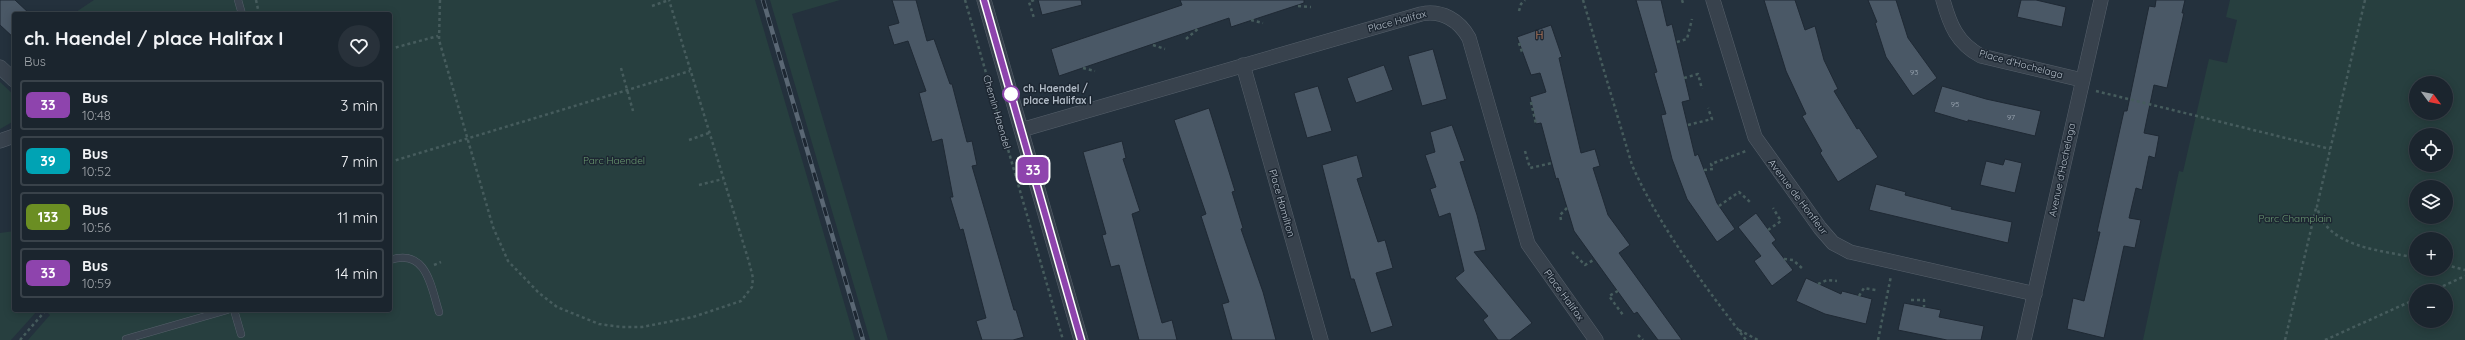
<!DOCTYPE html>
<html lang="fr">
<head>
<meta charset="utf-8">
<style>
	body { margin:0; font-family:Quicksand,sans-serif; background:#28313a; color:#f1f3f6; height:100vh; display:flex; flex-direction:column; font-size:15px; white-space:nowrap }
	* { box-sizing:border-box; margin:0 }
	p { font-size:13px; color:#a0a5aa }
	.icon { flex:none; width:22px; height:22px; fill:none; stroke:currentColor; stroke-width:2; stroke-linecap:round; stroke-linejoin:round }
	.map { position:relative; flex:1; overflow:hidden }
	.sheet { position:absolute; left:12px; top:12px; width:380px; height:300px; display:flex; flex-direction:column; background:#1b252e; border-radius:4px; box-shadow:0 2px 10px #0003,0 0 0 1px #39424a }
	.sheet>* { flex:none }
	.badge { padding:0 8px; border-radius:6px; font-size:14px; line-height:26px }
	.needle { width:26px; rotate:122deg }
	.tools { position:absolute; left:2409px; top:76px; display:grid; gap:8px }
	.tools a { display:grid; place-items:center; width:44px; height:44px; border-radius:50%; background:#1b252e; box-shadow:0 2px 10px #0003,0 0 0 1px #39424a; font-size:20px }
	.map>.badge { position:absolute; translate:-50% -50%; box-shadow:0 0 0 2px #fff }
	.round { display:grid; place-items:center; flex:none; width:42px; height:42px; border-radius:21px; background:#28313a }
	.summary { display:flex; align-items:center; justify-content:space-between; height:68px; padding:0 12px }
	h1 { font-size:19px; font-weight:700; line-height:30px }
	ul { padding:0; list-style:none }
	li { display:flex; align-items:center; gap:12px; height:50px; margin:0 8px 6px; padding:0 4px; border:2px solid #39424a; border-radius:4px }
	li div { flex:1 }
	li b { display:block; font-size:15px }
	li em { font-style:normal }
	li .badge { min-width:44px; font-weight:700; text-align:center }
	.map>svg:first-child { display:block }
</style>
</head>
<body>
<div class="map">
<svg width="2465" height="340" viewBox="0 0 2465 340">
	<rect width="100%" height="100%" fill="#24313d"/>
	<path fill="#273f3f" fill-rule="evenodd" d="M94,0H755L855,340H28L50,315L45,310H390V14H78L76,12Z
		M770,0H840L792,14L888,340H870Z
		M2230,0H2465V340H2143L2179,171L2183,172L2209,59L2227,63L2237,20L2226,17ZM2416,83H2446V113H2416ZM2416,135H2446V165H2416ZM2416,187H2446V217H2416ZM2416,239H2446V269H2416ZM2416,291H2446V321H2416Z
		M0,82L14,95V121L0,129Z
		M14,231V310H38L11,340H0V233Z"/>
	<path fill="#4a5866" stroke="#1f2934" d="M0,0H15L30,14H14V38L0,25Z
		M892,0H916L927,41L934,39L950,84H952L967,142L972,141L977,165L972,166L1014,310H1016L1024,337L1013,340H982L976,321L986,318L963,229L960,230L950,197H953L942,139L932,142L919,93L926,91L908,41L894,45L888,26L899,23Z
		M1038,0H1081L1082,5L1042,15Z
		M1180,0H1304V3L1231,27L1229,18L1059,76L1051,49L1182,5Z
		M1636,0H1661L1667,26L1672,24L1690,100L1682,102L1695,156L1698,154L1717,203L1735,229L1717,242L1687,199L1672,159L1661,115L1666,114L1654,73L1657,72Z
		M1764,0H1795L1805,30L1815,26L1824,60L1838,89L1834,91L1857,129L1859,128L1878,157L1838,182L1820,153L1822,151L1802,116L1806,114L1786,71Z
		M1868,0H1896L1908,38L1937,78L1913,96L1886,57L1875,23L1877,22Z
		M2021,0H2036L2066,7L2062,27L2017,17Z
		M2156,0H2185L2182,13H2184L2167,88L2154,85L2144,133L2159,136L2155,158L2149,156L2142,190L2136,188L2129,218L2141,220L2135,248L2124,246L2104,338L2067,329L2073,298L2084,301L2100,232H2097L2124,111H2127L2149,6L2155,7Z
		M1551,25L1562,57L1559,58L1581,153L1595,149L1600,166L1593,168L1608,215L1630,245L1619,253L1682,340H1658L1637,312L1634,314L1574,231L1558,178L1556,179L1541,123L1536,124L1530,97L1546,92L1540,73L1531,75L1517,37Z
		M1433,49L1447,99L1422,106L1408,56Z
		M1384,65L1393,90L1356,103L1347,78Z
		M1318,86L1332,131L1307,138L1294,93Z
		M1942,86L1986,99L2041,111L2035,136L1968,120V122L1934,112Z
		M1209,108L1235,191L1232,192L1243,228L1241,229L1263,292L1276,340H1232L1222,304L1229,302L1201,216L1206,214L1174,120Z
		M1452,125L1465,161L1460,162L1477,215L1486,250L1474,252L1532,323L1510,340H1498L1483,320L1488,316L1455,278L1464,271L1450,213L1439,217L1430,189L1436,187L1425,155L1435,152L1430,132Z
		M1122,141L1126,158L1123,159L1140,211L1132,214L1148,273L1162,323L1172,320L1177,340H1139L1119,265L1111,267L1102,235L1106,234L1083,152Z
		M1357,155L1363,177L1357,179L1378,242L1385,240L1393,268L1376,273L1393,326L1371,333L1354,279H1351L1322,165Z
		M2005,159L2022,163L2015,193L1980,185L1986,161L2003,165Z
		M1876,184L1906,192L1905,195L1952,207L1951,209L2012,222L2008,243L1869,210Z
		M1756,213L1776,240L1772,243L1793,270L1772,286L1754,261L1761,256L1738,227Z
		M1806,278L1841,294L1842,291L1872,299L1866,324L1825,314L1796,301Z
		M1904,303L1941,310L1939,317L1984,326L1981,340H1947L1898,330Z"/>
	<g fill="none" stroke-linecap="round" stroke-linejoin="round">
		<defs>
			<path id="service" d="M238,0L242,14
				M390,260C427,248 431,287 439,312
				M234,310L241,334
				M126,339L227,310"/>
			<path id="minor" d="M984,0L1081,340
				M1713,0L1755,137L1820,228L1833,243L1850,252L2035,294
				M1943,0C1950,25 1957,43 1981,56L2082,80
				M1243,65L1321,340
				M0,67L14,80
				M1021,130L1421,14C1442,10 1459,20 1469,38L1528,244L1596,340
				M0,141L14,136
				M2024,340L2101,0"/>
		</defs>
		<use href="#service" stroke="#56606b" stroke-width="8"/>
		<use href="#minor" stroke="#56606b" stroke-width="15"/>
		<path stroke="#465c5d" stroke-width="2.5" stroke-dasharray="3 3" stroke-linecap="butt" d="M256,0L259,14
			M440,0L439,40L493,227L508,261L539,293L557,307L599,324L621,327H642L693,317L741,301L752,287L753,278L749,262L669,0
			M965,0L1063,340
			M1034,0L1029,2L1034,18
			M1583,0L1632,165C1660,228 1704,285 1746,340
			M1682,0L1683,3
			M2365,0L2317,206C2325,248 2382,250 2416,258
			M652,6L669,0
			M1298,6L1311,7
			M1519,11L1521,4L1525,0
			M272,14L277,11
			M1251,20L1263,23
			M1186,39L1199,28
			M1677,42L1687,39L1692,19
			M1519,43L1522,52
			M1153,45L1165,49
			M390,49L438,36
			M621,68L633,111
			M1083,68L1095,71
			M1684,78L1698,74L1702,89
			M2096,91L2330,149
			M1531,102L1536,124
			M1688,125L1712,119L1708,108
			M689,140L709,133
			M1525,151L1530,168L1552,163
			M390,162L690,71
			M1704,170L1713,169L1711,164L1746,151
			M699,185L723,179
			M1719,206L1739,192L1750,202
			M1561,220L1560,215L1567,208
			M1768,230L1781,221L1773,208
			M1572,252L1585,265L1595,259
			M1784,259L1793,260L1803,269
			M434,265L441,262
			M2446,265L2465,270
			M1818,284L1827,280L1837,281
			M1618,291L1609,296L1623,315
			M2432,291L2465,276
			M1859,296L1864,288L1876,290
			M1911,300H1924V307
			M1739,330L1758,340
			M1638,335L1643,340
			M20,340L46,310
			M1878,340L1891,276
			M2285,340L2316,208
			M2325,340L2416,299"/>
		<use href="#service" stroke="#38424d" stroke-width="7"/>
		<use href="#minor" stroke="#38424d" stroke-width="14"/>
		<defs>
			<path id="rail" d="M763,0L863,340"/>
		</defs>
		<use href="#rail" stroke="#5a6774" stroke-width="4.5"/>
		<use href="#rail" stroke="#1d2732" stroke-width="3" stroke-dasharray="9" stroke-linecap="butt"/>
	</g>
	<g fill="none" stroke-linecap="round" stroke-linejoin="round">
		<defs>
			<path id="line" d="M984,0L1081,340"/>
		</defs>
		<use href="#line" stroke="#fff" stroke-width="9"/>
		<use href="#line" stroke="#8e44ad" stroke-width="6"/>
	</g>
	<circle fill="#fff" stroke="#8e44ad" stroke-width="2" cx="1011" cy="94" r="8"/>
	<g text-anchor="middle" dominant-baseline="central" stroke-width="3" stroke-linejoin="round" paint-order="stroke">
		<g font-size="8" fill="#99a4b0">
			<text x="1914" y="72">93</text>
			<text x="1955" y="104">95</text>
			<text x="2011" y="117">97</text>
		</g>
		<g font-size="10" fill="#b3bdc8" stroke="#1d2732">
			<text transform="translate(1397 21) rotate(-15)">Place Halifax</text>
			<text transform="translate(2021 64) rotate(15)">Place d'Hochelaga</text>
			<text transform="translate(997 112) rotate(74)">Chemin Haendel</text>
			<text transform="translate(2062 170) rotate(-78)">Avenue d'Hochelaga</text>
			<text transform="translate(1798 197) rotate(53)">Avenue de Honfleur</text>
			<text transform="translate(1282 203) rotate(74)">Place Hamilton</text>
			<text transform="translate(1564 295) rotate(54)">Place Halifax</text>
		</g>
		<g font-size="10" font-weight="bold" fill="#b3bdc8" stroke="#1d2732" text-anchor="start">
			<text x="1023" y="88">ch. Haendel /<tspan x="1023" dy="12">place Halifax I</tspan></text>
		</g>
		<g font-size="10" fill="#6b9971" stroke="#1d2732">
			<text x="614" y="160">Parc Haendel</text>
			<text x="2295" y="218">Parc Champlain</text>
		</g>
		<g font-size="11" letter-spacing="1" fill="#d48a63" stroke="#1d2732">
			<text x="1540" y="35">H</text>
		</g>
	</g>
</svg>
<div class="tools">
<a><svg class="needle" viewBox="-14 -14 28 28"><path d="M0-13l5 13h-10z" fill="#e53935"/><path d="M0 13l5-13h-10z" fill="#a0a5aa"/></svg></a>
<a><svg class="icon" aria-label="locate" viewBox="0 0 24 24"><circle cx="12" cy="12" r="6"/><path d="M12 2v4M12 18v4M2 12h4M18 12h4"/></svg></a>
<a><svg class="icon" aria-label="layers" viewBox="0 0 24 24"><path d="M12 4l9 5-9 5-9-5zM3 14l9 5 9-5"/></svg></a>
<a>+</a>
<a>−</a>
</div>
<b class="badge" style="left:1033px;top:170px;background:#8e44ad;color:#fff">33</b>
<section class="sheet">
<div class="summary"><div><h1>ch. Haendel / place Halifax I</h1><p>Bus</p></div><a class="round"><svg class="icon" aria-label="heart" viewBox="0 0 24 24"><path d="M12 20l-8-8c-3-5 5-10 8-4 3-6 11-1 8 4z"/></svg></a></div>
<ul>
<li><span class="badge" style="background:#8e44ad;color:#fff">33</span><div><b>Bus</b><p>10:48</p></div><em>3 min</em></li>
<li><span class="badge" style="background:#00a3b4;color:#fff">39</span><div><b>Bus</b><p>10:52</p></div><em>7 min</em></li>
<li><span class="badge" style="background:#6b8e23;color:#fff">133</span><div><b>Bus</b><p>10:56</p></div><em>11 min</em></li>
<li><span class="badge" style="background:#8e44ad;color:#fff">33</span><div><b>Bus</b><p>10:59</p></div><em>14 min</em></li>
</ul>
</section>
</div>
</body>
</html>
